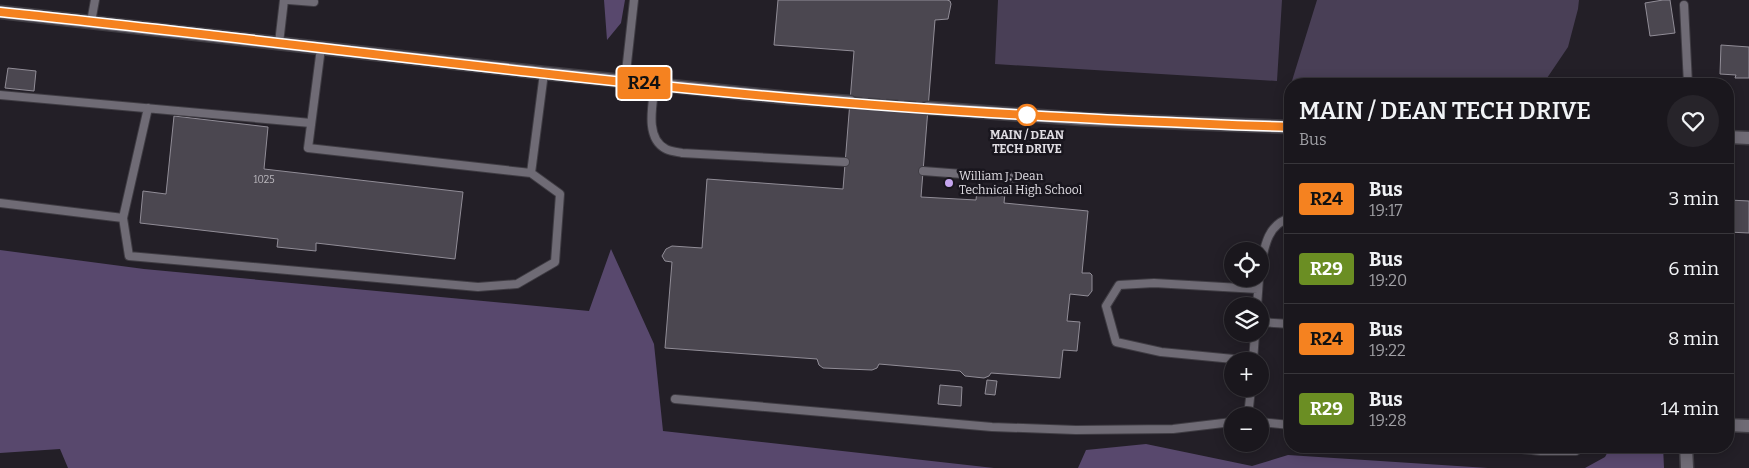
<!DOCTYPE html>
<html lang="en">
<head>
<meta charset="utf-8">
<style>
	body { margin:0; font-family:Bitter,serif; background:#27242a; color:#f1f3f6; height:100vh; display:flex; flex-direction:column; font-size:19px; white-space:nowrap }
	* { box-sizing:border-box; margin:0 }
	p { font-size:16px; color:#9f9fa4 }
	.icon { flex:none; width:28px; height:28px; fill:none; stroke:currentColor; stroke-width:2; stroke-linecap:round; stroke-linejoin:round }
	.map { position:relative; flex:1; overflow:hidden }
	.sheet { position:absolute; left:1284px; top:78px; width:450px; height:375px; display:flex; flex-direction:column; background:#1a171d; border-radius:20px; box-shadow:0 2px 12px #0003,0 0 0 1px #38363b }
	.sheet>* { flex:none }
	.badge { padding:0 10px; border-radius:4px; font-size:18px; line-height:32px }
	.fabs { position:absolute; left:1224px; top:242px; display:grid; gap:10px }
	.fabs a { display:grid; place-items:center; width:45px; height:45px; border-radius:50%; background:#1a171d; box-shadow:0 2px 12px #0003,0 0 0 1px #38363b; font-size:25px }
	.map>.badge { position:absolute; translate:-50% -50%; box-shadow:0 0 0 2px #fff }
	.round { display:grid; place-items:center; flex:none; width:52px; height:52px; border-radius:26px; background:#27242a }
	.headline { display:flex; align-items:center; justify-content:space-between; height:85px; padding:0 15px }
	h1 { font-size:24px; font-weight:600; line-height:38px }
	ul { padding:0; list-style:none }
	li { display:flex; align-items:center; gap:15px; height:70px; padding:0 15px; border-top:1px solid #38363b }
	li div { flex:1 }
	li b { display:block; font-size:19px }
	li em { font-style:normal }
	li .badge { min-width:55px; font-weight:700; text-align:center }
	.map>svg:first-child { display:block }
</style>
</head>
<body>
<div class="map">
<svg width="1749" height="468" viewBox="0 0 1749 468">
	<rect width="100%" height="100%" fill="#231f27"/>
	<path fill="#493f56" d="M998,0H1282L1277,81L995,64Z
		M1317,0H1579L1578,9L1568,47L1543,84H1291Z"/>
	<path fill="#58486d" d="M604,0H625L621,23L607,40Z
		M611,249L654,344L663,431L994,468H68L60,449L0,453V250L144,269L589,311Z
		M1146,444L1252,466L1288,455L1488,468H1078L1086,450Z
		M1611,446H1663L1664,468H1585L1605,457Z"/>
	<path fill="#4b4750" stroke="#918d97" d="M778,0H947L950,1L951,4L948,19L935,20L921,197L976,200L977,190L983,187L1003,190L1005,193L1004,203L1088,211L1082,273H1090L1092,275V291L1088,296L1070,294L1067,321L1080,322L1077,351L1063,350L1060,378L991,373L989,376L984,378L965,376L960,371L879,364L877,368L872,370L823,368L819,365L817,359L665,348L672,262L665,261L662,256L666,249L672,246L702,248L707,179L843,189L854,51L774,45Z
		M1663,0H1670L1675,33L1650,36L1645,3Z
		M1721,45L1749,47V78H1735L1736,75L1720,74Z
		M8,68L36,71L34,91L5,88Z
		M174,116L268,127L264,169L463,192L455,259L316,243V251L277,247L278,239L140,223L143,191L166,194Z
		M1729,200L1749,201V233L1728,232Z
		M987,380L997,381L995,395L985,394Z
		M940,385L962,387L961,406L938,404Z"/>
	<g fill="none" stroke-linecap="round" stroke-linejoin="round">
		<path stroke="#3f3c43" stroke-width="12" stroke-dasharray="12 6" stroke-linecap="butt" d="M850,102L928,108"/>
		<defs>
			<path id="service" d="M289,0L314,2
				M1684,5L1688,84
				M91,22L95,0
				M279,43L284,0
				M321,48L308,148L531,173L544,73
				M625,81L634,0
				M655,84C653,103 644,138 666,149C670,151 677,152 682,153L845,162
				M0,95L311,123
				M923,171L1015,178
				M0,203L123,218L148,108
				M123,218L129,256L478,287L517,284L555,262L560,194L531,173
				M1260,269C1264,249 1267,224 1290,218
				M1257,306L1259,279
				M1260,322L1290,324
				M1253,361L1255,334
				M1254,361L1161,352L1116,342L1106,306L1119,285L1154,283L1258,289
				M675,399L992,427L1076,430L1173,429L1232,422
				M1248,416L1251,389
				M1260,422L1290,425
				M1493,446L1541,451H1576L1581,446"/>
			<path id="minor" d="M1728,425L1749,426
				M1686,446L1687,468"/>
			<path id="secondary" d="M0,12L544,73L789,98L850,102
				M928,108L1082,119L1290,127
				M1728,137L1749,138"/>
		</defs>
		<use href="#service" stroke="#3f3c43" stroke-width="10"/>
		<use href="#minor" stroke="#3f3c43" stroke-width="15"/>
		<use href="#secondary" stroke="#3f3c43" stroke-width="15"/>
		<use href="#service" stroke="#6f6b75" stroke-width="8"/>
		<use href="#minor" stroke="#6f6b75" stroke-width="12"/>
		<use href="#secondary" stroke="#6f6b75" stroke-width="12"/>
	</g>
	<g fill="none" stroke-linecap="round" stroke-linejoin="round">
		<defs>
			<path id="line" d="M0,12C263,39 526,75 790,98C956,113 1123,121 1290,127"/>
		</defs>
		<use href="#line" stroke="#fff" stroke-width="11"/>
		<use href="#line" stroke="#f58220" stroke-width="8"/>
	</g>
	<circle fill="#fff" stroke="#f58220" stroke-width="2.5" cx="1027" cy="115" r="10"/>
	<circle fill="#c6a6f0" stroke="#19161e" stroke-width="2" cx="949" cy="183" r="5"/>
	<g text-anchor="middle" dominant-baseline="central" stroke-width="5" stroke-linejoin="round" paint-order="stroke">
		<g font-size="10" fill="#bbb8be">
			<text x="264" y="180">1025</text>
		</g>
		<g font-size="12" font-weight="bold" fill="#e0dde3" stroke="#19161e">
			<text x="1027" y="135">MAIN / DEAN<tspan x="1027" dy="14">TECH DRIVE</tspan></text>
		</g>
		<g font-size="12" fill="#e0dde3" stroke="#19161e" text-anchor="start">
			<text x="959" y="176">William J. Dean<tspan x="959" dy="14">Technical High School</tspan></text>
		</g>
	</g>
</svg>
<div class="fabs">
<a><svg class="icon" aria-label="locate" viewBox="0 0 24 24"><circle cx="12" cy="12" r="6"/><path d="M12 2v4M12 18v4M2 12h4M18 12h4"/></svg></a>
<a><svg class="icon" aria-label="layers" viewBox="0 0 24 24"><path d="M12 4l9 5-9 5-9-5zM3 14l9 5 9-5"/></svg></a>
<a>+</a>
<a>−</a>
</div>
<b class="badge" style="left:644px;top:83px;background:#f58220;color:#111">R24</b>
<section class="sheet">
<div class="headline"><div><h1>MAIN / DEAN TECH DRIVE</h1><p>Bus</p></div><a class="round"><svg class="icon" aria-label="heart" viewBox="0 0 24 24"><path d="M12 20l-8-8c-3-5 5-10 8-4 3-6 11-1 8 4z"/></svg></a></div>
<ul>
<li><span class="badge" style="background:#f58220;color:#111">R24</span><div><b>Bus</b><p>19:17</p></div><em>3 min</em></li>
<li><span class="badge" style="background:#6b8e23;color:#fff">R29</span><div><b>Bus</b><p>19:20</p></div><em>6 min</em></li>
<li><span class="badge" style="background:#f58220;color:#111">R24</span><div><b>Bus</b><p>19:22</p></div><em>8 min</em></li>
<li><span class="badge" style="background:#6b8e23;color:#fff">R29</span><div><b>Bus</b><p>19:28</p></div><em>14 min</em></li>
</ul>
</section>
</div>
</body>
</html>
